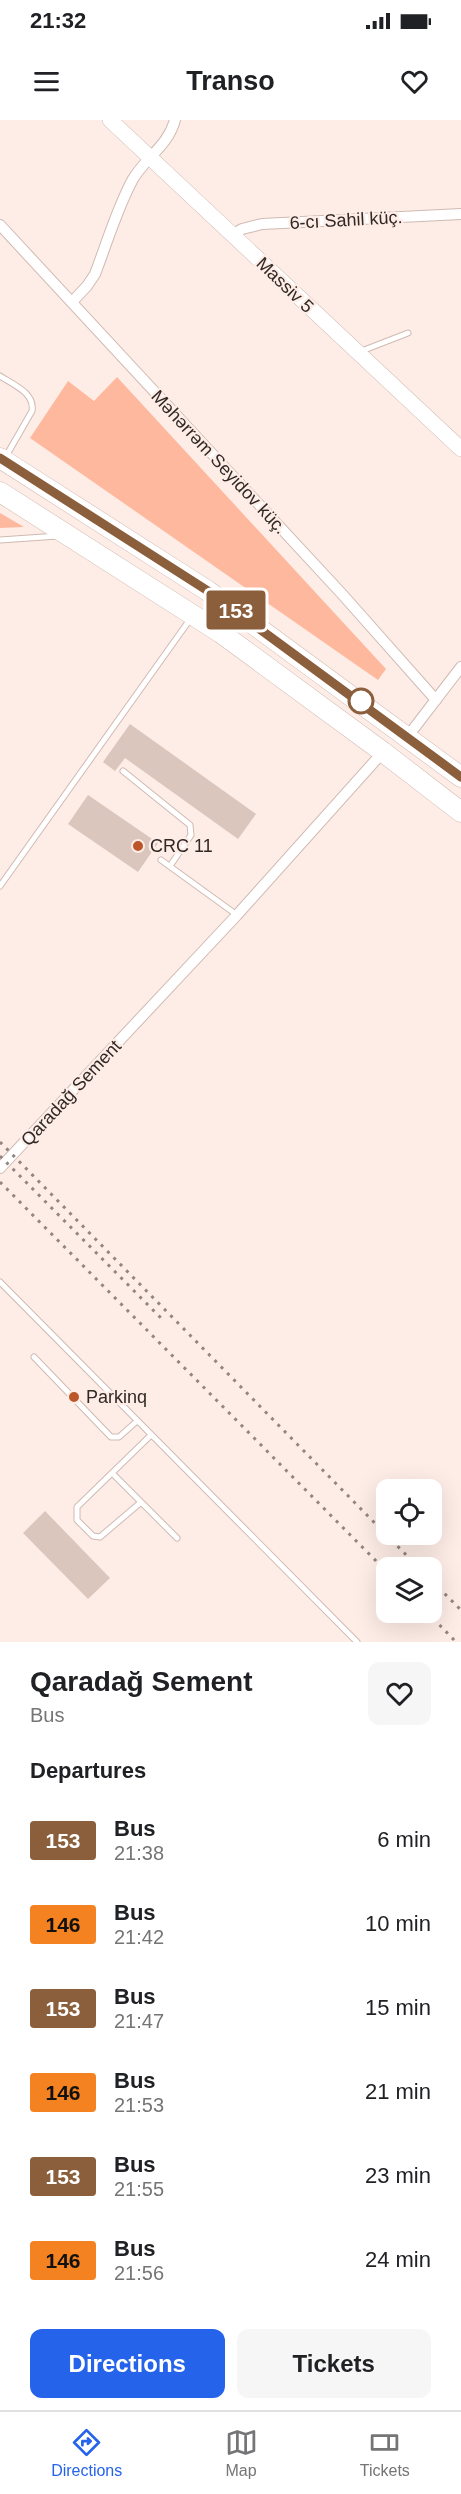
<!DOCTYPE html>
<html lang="en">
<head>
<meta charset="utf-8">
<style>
	body { margin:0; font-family:Helvetica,sans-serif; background:#f6f6f6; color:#202124; height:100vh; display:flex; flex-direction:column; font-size:22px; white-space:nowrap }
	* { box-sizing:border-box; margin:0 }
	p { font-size:20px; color:#757577 }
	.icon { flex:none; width:33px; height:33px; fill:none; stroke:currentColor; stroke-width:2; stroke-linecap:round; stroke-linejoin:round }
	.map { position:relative; height:1522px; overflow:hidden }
	.sheet { display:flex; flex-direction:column; background:#fff; flex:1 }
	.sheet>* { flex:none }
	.badge { padding:0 12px; border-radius:4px; font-size:21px; line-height:39px }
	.fabs { position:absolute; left:376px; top:1359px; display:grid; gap:12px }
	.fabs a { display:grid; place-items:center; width:66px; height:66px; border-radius:12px; background:#fff; box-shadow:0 6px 24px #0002; font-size:30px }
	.map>.badge { position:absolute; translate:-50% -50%; box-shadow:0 0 0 3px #fff }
	h2 { padding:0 30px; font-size:22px; line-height:54px }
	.round { display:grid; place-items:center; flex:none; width:63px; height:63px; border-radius:12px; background:#f6f6f6 }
	.headline { display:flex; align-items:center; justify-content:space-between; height:102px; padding:0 30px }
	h1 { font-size:28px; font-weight:800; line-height:45px }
	.action { display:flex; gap:12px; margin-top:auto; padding:12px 30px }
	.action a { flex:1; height:69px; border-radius:12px; background:#2563eb; color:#fff; font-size:24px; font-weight:800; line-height:69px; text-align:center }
	.action a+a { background:#f6f6f6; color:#202124 }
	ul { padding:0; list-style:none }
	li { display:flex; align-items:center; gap:18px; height:84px; padding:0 30px }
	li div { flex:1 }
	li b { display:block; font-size:22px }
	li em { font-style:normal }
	li .badge { min-width:66px; font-weight:700; text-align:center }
	.status { display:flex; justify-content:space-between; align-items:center; height:42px; padding:0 30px; background:#fff; direction:ltr }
	.status svg { height:16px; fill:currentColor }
	header { display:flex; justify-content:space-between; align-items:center; height:78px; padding:0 30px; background:#fff; font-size:27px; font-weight:800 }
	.tab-bar { display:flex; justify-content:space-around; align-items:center; height:84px; border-top:2px solid #e0e0e0; background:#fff; font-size:16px; color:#757577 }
	.tab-bar a { display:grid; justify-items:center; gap:3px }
	.tab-bar .on { color:#2563eb }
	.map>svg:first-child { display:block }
</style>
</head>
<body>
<div class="status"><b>21:32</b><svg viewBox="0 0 49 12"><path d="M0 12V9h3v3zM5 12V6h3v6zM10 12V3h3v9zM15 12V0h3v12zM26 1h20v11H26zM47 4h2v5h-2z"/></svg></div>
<header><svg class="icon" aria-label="menu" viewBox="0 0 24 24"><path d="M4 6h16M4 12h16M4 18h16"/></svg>Transo<svg class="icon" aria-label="heart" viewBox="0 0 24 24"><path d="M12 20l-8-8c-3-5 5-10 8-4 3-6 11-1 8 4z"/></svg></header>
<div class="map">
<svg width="461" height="1522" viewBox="0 0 461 1522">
	<rect width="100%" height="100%" fill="#feede6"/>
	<path fill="#feb89d" d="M117,257L386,549L378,560L30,318L68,261L94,281Z
		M0,393L24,407L0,408Z"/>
	<path fill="#dbc6be" d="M130,604L256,694L238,719L125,638L115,651L103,642Z
		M88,675L158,723L138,752L68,704Z
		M45,1391L110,1458L88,1479L23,1413Z"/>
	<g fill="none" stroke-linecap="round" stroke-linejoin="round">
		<defs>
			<path id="lane" d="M359,232L408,213
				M0,256C14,265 35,273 32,291L5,338
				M0,420L58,416
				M123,651L190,705L191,715L170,746
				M161,740L237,795
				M0,766L191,498
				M0,1162L357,1522
				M34,1237L111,1317H119L137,1301
				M112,1353L177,1418
				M140,1383L100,1417L93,1416L77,1400V1387L151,1315"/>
			<path id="street" d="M0,105L342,474L436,580
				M233,114L242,109L262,104L461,94
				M72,182L87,166L95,154C107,123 117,88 133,59C146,37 168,26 175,0
				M408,616L461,547
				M0,1048L237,795L383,632"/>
			<path id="secondary" d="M110,0L461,329"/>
			<path id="highway" d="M0,338L208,471L461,657
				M0,372L221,513L383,632L461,692"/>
		</defs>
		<use href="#lane" stroke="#cfbab2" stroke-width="7"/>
		<use href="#street" stroke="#cfbab2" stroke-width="12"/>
		<use href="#secondary" stroke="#cfbab2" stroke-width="16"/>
		<use href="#highway" stroke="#cfbab2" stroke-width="21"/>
		<use href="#lane" stroke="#fff" stroke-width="5"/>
		<use href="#street" stroke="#fff" stroke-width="10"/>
		<use href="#secondary" stroke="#fff" stroke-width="15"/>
		<use href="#highway" stroke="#fff" stroke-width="20"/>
		<path stroke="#928681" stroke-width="3" stroke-dasharray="3 6" stroke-linecap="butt" d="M0,1022L419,1448
			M0,1036L161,1198
			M0,1062L387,1452
			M432,1461L461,1490
			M427,1492L456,1522"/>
	</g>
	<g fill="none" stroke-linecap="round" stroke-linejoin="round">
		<defs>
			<path id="line" d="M0,338L208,471L461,657"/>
		</defs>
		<use href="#line" stroke="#fff" stroke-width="14"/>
		<use href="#line" stroke="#8b5e3c" stroke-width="9"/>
	</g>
	<circle fill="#fff" stroke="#8b5e3c" stroke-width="3" cx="361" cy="581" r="12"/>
	<g fill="#bc562a" stroke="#feede6" stroke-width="2">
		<circle cx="138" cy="726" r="6"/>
		<circle cx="74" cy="1277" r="6"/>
	</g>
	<g text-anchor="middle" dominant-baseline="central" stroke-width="4.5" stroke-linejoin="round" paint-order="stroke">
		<g font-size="18" fill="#302825" stroke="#feede6">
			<text transform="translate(346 100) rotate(-3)">6-cı Sahil küç.</text>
			<text transform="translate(285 165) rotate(44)">Massiv 5</text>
			<text transform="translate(219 342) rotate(47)">Məhərrəm Seyidov küç.</text>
			<text transform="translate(71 973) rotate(-47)">Qaradağ Sement</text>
		</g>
		<g font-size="18" fill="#302825" stroke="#feede6" text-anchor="start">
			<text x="150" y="726">CRC 11</text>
			<text x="86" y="1277">Parkinq</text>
		</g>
	</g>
</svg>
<div class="fabs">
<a><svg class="icon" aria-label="locate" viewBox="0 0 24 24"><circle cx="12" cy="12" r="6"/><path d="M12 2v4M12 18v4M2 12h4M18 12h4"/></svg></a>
<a><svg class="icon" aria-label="layers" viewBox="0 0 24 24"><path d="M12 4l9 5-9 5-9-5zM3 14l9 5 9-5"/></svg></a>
</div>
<b class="badge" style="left:236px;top:490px;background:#8b5e3c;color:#fff">153</b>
</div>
<section class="sheet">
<div class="headline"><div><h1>Qaradağ Sement</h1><p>Bus</p></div><a class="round"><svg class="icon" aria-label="heart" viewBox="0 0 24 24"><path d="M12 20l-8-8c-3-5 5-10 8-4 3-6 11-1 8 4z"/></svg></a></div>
<h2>Departures</h2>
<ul>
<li><span class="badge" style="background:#8b5e3c;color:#fff">153</span><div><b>Bus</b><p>21:38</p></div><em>6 min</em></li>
<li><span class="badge" style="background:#f58220;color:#111">146</span><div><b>Bus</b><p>21:42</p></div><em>10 min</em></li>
<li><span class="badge" style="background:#8b5e3c;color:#fff">153</span><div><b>Bus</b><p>21:47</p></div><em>15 min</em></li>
<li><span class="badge" style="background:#f58220;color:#111">146</span><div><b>Bus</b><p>21:53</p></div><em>21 min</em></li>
<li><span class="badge" style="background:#8b5e3c;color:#fff">153</span><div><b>Bus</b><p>21:55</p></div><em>23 min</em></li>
<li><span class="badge" style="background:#f58220;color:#111">146</span><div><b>Bus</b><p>21:56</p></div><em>24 min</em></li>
</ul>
<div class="action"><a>Directions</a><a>Tickets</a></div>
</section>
<nav class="tab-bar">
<a class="on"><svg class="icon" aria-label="directions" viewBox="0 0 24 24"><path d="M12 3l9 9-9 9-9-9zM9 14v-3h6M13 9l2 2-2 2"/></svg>Directions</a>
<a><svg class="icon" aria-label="map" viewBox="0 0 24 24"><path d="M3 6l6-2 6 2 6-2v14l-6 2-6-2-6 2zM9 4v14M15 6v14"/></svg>Map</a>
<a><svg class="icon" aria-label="tickets" viewBox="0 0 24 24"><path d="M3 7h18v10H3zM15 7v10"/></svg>Tickets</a>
</nav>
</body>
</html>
